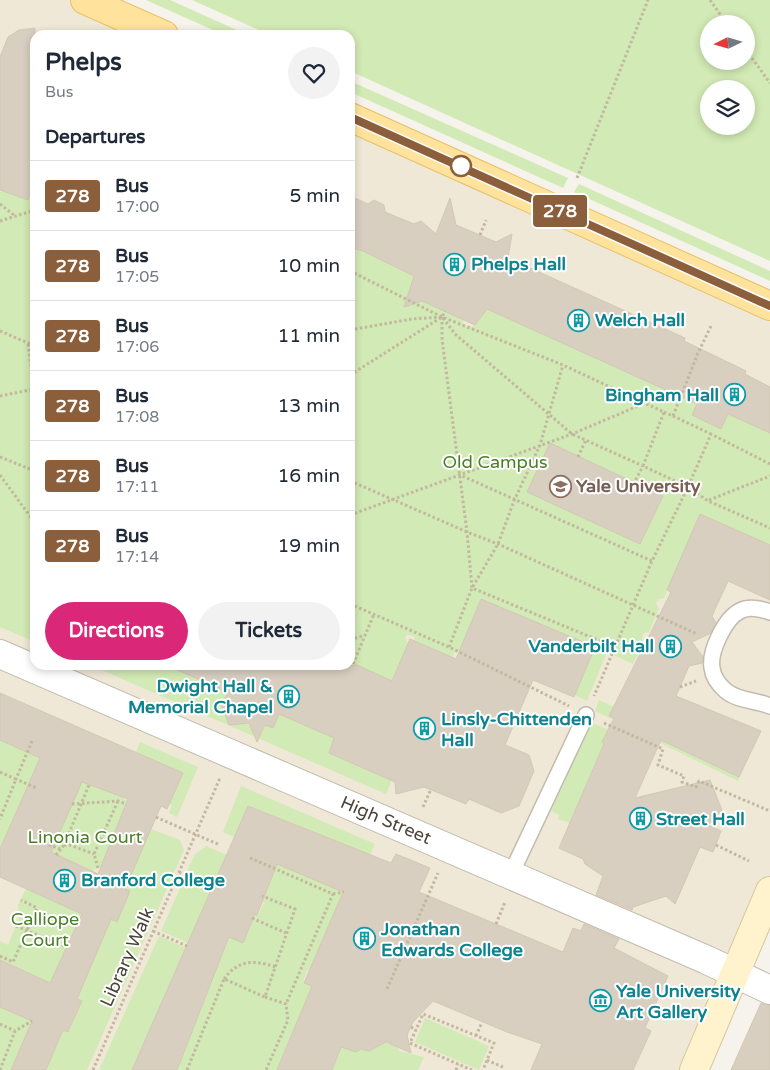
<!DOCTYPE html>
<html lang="en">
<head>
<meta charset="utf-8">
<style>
	body { margin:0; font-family:"Varela Round",sans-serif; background:#f2f2f3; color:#1f2937; height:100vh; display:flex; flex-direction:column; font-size:19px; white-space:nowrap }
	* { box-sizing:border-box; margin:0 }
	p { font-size:16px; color:#747a83 }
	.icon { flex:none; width:28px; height:28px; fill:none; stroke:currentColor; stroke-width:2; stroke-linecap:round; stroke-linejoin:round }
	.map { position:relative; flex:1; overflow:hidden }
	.side { position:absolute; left:30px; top:30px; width:325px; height:640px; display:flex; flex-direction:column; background:#fff; border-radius:15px; box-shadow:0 2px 8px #0003 }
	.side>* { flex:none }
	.badge { padding:0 10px; border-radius:4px; font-size:18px; line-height:32px }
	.needle { width:32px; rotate:265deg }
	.controls { position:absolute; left:700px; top:15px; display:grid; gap:10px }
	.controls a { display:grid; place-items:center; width:55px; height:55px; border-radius:50%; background:#fff; box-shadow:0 2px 8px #0003; font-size:25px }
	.map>.badge { position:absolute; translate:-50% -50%; box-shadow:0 0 0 2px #fff }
	h2 { padding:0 15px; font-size:19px; line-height:45px }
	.round { display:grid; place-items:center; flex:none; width:52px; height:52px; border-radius:26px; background:#f2f2f3 }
	.headline { display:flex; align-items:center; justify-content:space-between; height:85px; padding:0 15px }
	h1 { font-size:24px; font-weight:700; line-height:38px }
	.cta { display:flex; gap:10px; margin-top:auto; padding:10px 15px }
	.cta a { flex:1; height:58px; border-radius:30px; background:#db2777; color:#fff; font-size:20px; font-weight:700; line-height:58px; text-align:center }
	.cta a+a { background:#f2f2f3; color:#1f2937 }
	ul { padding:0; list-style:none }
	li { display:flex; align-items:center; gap:15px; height:70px; padding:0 15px; border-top:1px solid #e0e1e3 }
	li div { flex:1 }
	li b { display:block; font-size:19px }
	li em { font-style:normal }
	li .badge { min-width:55px; font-weight:700; text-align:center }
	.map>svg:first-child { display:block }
</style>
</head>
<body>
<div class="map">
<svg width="770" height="1070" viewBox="0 0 770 1070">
	<rect width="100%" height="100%" fill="#f6f3ec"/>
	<path fill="#efe8d6" d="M0,0H85L164,35H35V665H350V117L770,306V891L694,1070H0Z"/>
	<path fill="#d2eab5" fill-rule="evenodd" d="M146,0H170L248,35H224Z
		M192,0H770V261L350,71V35H270ZM709,24H746V61H709ZM709,89H746V126H709Z
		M350,81L568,178L563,188L350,92Z
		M35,178V642L0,627V192L4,190L29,196Z
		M579,184L770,271V281L574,192Z
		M350,243L352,248L364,253L366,250L421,279L417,287L410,289L408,295L411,301H422L463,319V324L468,327L474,326L478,322L479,305L697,403L692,415L721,429L728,414L770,433V545L700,514L664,598L659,599L656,603L659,609L649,632L644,633L642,637L643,642L633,664L607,652L587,701L575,695L595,647L481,599L459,652L454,653L452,657L415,641L414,637L411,635H407L405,638L408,644L388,691L364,669L350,662Z
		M90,665H173L231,685L222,707L231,711L236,719L253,727L252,730L254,733L261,735L266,725L273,728L282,708L306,726L334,738L329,753L392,780L386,794Z
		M599,700L614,707L610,716L739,777L738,781L595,711Z
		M589,722L620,734L602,742L604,745L570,823L558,819L559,815L551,811Z
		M0,740L17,748L53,749L25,791L0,849Z
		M140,742L198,767L177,817L169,813L172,805L169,804L182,773L136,752Z
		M82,782L120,796L128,801L102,866L92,871L42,848L57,838Z
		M241,786L375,844L370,855L249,806L234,837L223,832Z
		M151,829L180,840L184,850L87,1070H46L63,1030L69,1032L82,1002L77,999L111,919L117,922L130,891L125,889Z
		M206,846L227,855L215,882L187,871L195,854Z
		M252,853L350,895L335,911L316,973L307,970L303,982L312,986L277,1070H177L230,937L243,943L252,922L251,921L254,914L258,915L264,903L259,901L266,893L274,872L248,862Z
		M184,879L211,890L188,943L161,931Z
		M26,889L82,914L50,983L0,960V941L8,945L19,918L18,905Z
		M159,936L186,948L132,1070H99Z
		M0,1007L32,1021L11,1070H0Z
		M425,1018L489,1046L479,1070L415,1042Z
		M385,1043L398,1047L399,1051L424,1057L418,1070H332L341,1047L356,1052L361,1049L369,1051Z"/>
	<path fill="#d8cfc1" stroke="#d3c7b4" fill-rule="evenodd" d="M35,28V178L28,200L0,190V57L8,37L19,30Z
		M350,196L368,204L374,200L384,205L385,212L414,224L421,221L436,234L450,198L456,225L496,242L512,234L508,258L685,338L684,341L746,371L745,374L770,387V433L728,414L721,429L692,415L697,404L487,309L475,325L422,301L404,307L414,276L365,252L350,247Z
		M550,443L663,496L640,544L527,492Z
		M700,514L770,545V600L728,581L712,616L716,623L711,633L692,642L703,657L702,663L689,666L676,696L761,731L739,777L661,740L635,798L710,780L722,810L708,825L721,831L713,852L700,847L675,904L666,896L633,907L632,910L596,895L603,876L585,864L583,859L559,848L604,744L602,742L614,718L609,716L671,592L667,590Z
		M481,599L595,647L574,697L533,680L505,745L529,755L534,771L519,806L501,813L469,799L466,804L424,787L396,794L395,782L329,753L334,738L279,714L273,728L265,725L257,742L249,723L229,725L222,706L228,692L166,665H357L392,681L410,639L456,659Z
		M0,693L183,773L167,809L161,806L125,889L130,891L117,922L111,919L77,999L82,1001L68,1032L63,1030L46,1070H11L32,1021L0,1007V960L50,983L82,914L0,877V849L40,758L0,740ZM82,782L128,799L98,874L51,852Z
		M248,806L391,863L396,854L430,868L419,892L563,952L573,928L581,931L584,924L619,939L614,948L668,976L645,1028L651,1031L633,1070H531L542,1044L507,1032L433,1001L413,1022L407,1035L411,1053L386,1042L369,1051L361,1049L356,1052L341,1047L332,1070H277L312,986L304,983L343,892L277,864L257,915L255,914L243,943L229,937L177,1070H132Z
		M761,1003L770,1005V1070H731Z"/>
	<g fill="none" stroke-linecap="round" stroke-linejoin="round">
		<defs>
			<path id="lane" d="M770,612C762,609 748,606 740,611C725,618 709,652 712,668C713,677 719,685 726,691C738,701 756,700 770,706
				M511,874L586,715"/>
			<path id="street" d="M0,654L707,960L770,990"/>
			<path id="secondary" d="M694,1070L770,891"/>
			<path id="primary" d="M85,0L164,35
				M350,117L770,306"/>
		</defs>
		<use href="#lane" stroke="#c2bbae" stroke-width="18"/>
		<use href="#street" stroke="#c2bbae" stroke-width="30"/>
		<use href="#secondary" stroke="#d6c79b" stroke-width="30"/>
		<use href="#primary" stroke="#e6c16a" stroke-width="30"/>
		<path stroke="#c4b79f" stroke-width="3" stroke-dasharray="2.5 2.5" stroke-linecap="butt" d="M710,0L727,24
			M746,50L770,83
			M577,178L648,0
			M0,204L15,216
			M32,211L35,220
			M0,221L35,210
			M480,235L486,220
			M350,271L442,317L563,365L664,412L643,466L688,487L652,561L594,696
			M442,317V339L467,532L472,588L615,647
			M443,318L455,334L572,434L643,466L634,483
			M350,330L412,319L442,317
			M0,331L35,346
			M28,344L35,395
			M350,375L442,317L445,311
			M0,396L34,389
			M664,412L673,416L698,353L712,324
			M673,416L711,434
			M0,457L35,471
			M578,457L586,440
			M770,464L711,434L688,487L708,501L770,528
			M458,474L652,561
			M0,475L35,523
			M350,481L467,532L498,544L697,634
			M709,500L770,476
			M350,515L572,434L643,404
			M350,604L449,647L569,706
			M350,640L365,635
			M449,647L472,588L498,544L514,501L540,445L563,365
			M353,664L374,614
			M680,687L696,681
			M604,723L663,749L658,765L684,776L682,782L696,787L699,781L770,811
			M32,741L16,779L36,788
			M0,772L16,779L0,819
			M72,804L118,801L126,804
			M423,807L431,789
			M156,817L220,845
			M44,843L60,849
			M64,845H70L94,854
			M716,845L749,861
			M56,855L64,845L89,785
			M250,858L333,894L286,1004
			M98,868L94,854L118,801
			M179,872L212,887
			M333,894L344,892
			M252,918L286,933
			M496,924L505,902
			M16,926L66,947
			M153,931L187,946
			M0,956L13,962L37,908L21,900
			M224,979C239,959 254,960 276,967
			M387,989L438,873
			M265,997L286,1004L288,1020L266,1070
			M0,1024L15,1031
			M411,1027L416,1030
			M476,1036L482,1022
			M487,1060L505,1068
			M0,1070L15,1031L32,1021
			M93,1070L220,778
			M187,1070L224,979L265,997L295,909L262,896
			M456,1070L458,1064
			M472,1070L410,1043L423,1014L494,1043L483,1070"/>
		<use href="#lane" stroke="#fff" stroke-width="15"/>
		<use href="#street" stroke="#fff" stroke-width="28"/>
		<use href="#secondary" stroke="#fff3cd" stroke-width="28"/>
		<use href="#primary" stroke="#ffe39c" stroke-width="28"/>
	</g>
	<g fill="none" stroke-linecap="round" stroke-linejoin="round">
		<defs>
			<path id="line" d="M350,117L770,306"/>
		</defs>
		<use href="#line" stroke="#fff" stroke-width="11"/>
		<use href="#line" stroke="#8b5e3c" stroke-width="8"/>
	</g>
	<defs>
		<symbol id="building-ring" viewBox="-11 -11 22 22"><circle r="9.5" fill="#fff" stroke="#0f9aa8" stroke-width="1.5"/><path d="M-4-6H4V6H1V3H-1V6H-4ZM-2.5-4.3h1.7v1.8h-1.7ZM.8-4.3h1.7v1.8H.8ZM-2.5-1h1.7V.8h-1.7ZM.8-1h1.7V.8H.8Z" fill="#0f9aa8"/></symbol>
		<symbol id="university-ring" viewBox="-11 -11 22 22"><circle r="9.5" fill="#fff" stroke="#8d6e63" stroke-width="1.5"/><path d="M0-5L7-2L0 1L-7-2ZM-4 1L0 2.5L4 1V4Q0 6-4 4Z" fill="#8d6e63"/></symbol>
		<symbol id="museum-ring" viewBox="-11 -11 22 22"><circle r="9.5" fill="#fff" stroke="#0f9aa8" stroke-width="1.5"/><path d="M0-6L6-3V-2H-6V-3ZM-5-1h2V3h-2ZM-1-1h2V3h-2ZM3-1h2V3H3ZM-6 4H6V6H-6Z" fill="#0f9aa8"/></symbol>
	</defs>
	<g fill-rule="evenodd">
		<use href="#building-ring" x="442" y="252" width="25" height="25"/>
		<use href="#building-ring" x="566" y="308" width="25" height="25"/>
		<use href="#building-ring" x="722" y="382" width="25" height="25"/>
		<use href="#university-ring" x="548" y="474" width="25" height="25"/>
		<use href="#building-ring" x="658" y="634" width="25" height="25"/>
		<use href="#building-ring" x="276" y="684" width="25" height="25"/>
		<use href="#building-ring" x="412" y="716" width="25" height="25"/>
		<use href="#building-ring" x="628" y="806" width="25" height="25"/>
		<use href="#building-ring" x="52" y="868" width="25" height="25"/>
		<use href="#building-ring" x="352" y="926" width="25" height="25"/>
		<use href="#museum-ring" x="588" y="988" width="25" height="25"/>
	</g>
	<circle fill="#fff" stroke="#8b5e3c" stroke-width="2.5" cx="461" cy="166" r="10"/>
	<g text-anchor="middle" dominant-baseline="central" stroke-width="4" stroke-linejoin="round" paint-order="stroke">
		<g font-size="18" font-weight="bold" fill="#0d838f" stroke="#fff" text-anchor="start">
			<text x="471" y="264">Phelps Hall</text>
			<text x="595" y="320">Welch Hall</text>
			<text x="719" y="395" text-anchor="end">Bingham Hall</text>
			<text x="654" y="646" text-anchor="end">Vanderbilt Hall</text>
			<text x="273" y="686" text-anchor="end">Dwight Hall &amp;<tspan x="273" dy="21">Memorial Chapel</tspan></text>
			<text x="441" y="719">Linsly-Chittenden<tspan x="441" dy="21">Hall</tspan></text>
			<text x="656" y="819">Street Hall</text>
			<text x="81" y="880">Branford College</text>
			<text x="381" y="929">Jonathan<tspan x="381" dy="21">Edwards College</tspan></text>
			<text x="616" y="991">Yale University<tspan x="616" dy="21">Art Gallery</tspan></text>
		</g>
		<g font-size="18" fill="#4a7f2a" stroke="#fff">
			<text x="495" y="462">Old Campus</text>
			<text x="85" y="837">Linonia Court</text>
			<text x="45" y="919">Calliope<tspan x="45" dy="21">Court</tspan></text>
		</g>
		<g font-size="18" font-weight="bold" fill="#785e54" stroke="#fff" text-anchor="start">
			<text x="576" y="486">Yale University</text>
		</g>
		<g font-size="18" fill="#4b4439" stroke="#fff">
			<text transform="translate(386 820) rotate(23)">High Street</text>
			<text transform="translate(127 957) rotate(-66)">Library Walk</text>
		</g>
	</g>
</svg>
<div class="controls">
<a><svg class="needle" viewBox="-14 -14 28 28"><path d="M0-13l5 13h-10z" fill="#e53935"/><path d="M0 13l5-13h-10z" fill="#747a83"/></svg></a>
<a><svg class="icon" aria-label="layers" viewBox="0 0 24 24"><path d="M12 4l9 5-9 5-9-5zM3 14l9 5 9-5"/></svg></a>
</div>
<b class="badge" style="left:560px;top:211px;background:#8b5e3c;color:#fff">278</b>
<section class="side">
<div class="headline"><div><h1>Phelps</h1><p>Bus</p></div><a class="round"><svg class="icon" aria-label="heart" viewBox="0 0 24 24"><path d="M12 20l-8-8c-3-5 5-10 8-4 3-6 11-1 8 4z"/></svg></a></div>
<h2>Departures</h2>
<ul>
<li><span class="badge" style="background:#8b5e3c;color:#fff">278</span><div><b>Bus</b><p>17:00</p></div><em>5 min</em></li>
<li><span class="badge" style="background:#8b5e3c;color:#fff">278</span><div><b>Bus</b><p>17:05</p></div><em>10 min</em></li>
<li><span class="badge" style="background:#8b5e3c;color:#fff">278</span><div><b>Bus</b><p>17:06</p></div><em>11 min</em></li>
<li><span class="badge" style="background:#8b5e3c;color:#fff">278</span><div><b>Bus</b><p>17:08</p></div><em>13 min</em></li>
<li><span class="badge" style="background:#8b5e3c;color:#fff">278</span><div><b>Bus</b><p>17:11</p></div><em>16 min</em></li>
<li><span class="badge" style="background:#8b5e3c;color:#fff">278</span><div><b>Bus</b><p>17:14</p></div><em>19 min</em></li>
</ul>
<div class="cta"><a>Directions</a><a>Tickets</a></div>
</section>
</div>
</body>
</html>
